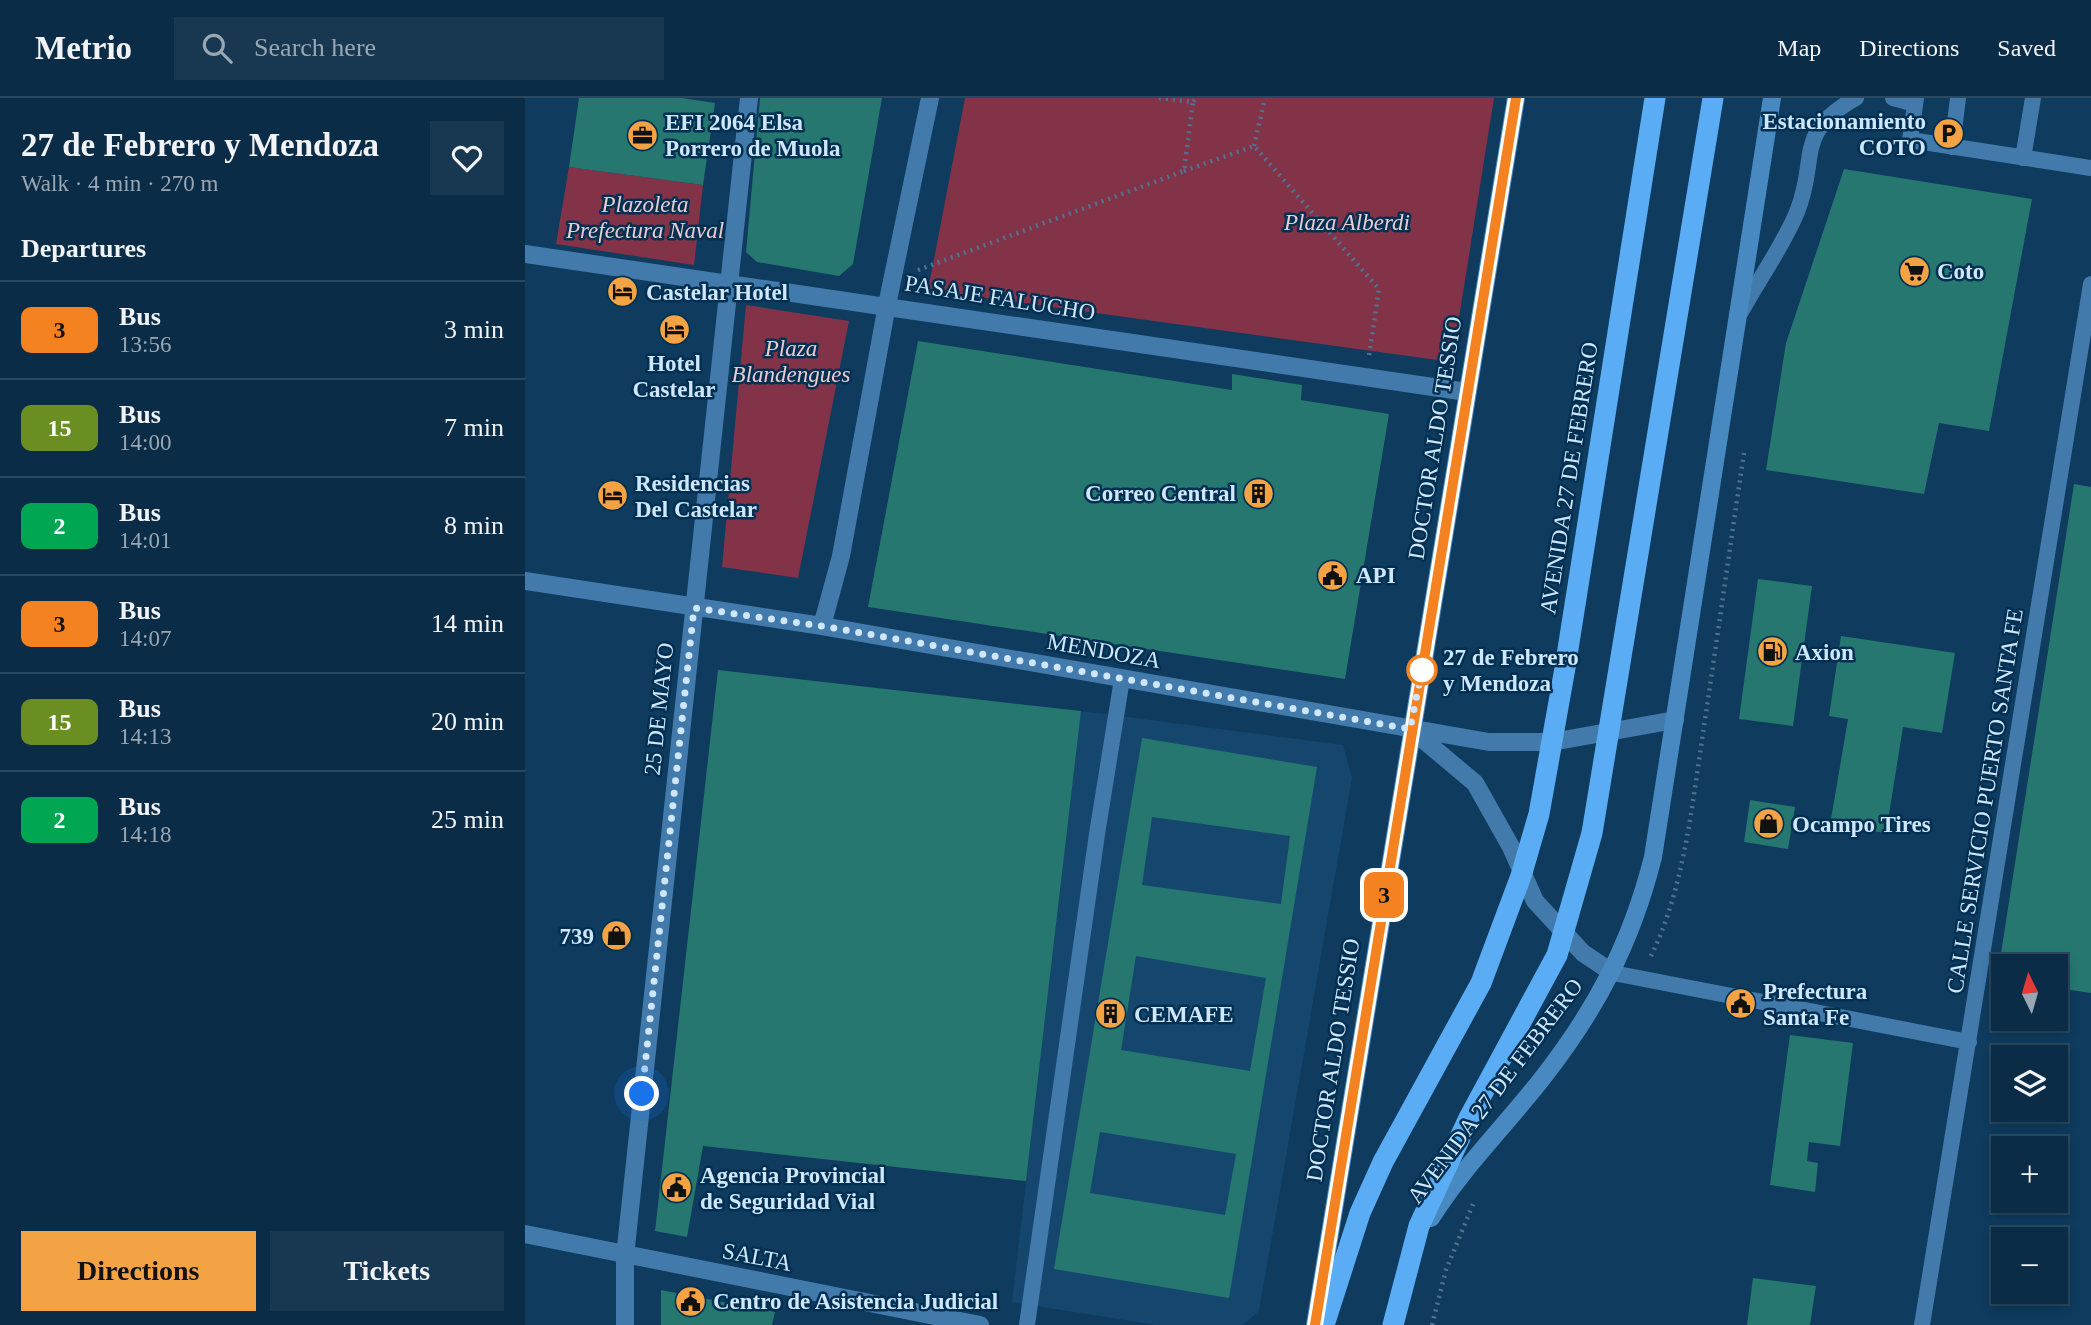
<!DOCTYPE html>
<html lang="en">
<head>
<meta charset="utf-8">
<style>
	body { margin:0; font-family:"Times New Roman",serif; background:#183851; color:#f1f3f6; height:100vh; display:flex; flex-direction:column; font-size:26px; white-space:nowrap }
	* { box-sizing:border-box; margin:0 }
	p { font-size:23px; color:#99a7b3 }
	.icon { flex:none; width:38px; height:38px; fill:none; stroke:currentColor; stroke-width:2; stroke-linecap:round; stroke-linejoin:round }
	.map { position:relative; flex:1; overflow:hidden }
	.details { display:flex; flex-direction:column; background:#0a2c46; width:525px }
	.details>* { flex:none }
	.badge { padding:0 14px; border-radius:10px; font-size:24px; line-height:46px }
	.needle { width:46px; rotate:355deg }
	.buttons { position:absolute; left:1466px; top:856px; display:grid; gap:14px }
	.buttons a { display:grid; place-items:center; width:77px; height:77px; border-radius:0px; background:#0a2c46; box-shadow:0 4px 10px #0003,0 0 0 2px #2a485f; font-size:35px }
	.you { position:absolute; width:35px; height:35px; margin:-18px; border:5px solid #fff; border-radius:50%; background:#1a73e8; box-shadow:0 0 0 10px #1a73e833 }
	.map>.badge { position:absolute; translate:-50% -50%; box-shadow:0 0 0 4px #fff }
	h2 { padding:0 21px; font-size:26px; line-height:63px }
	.round { display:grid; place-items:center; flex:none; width:74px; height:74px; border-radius:0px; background:#183851 }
	.headline { display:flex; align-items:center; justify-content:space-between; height:119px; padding:0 21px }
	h1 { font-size:33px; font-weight:700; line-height:52px }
	.button { display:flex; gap:14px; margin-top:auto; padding:14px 21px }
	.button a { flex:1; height:80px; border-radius:0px; background:#f4a344; color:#111; font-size:28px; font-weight:700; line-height:80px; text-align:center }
	.button a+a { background:#183851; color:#f1f3f6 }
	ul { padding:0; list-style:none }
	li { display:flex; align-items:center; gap:21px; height:98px; padding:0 21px; border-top:2px solid #2a485f }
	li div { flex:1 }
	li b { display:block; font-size:26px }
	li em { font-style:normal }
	li .badge { min-width:77px; font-weight:700; text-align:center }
	header { display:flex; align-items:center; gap:42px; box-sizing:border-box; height:98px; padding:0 35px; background:#0a2c46; border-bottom:2px solid #2a485f }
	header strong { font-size:33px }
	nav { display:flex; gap:38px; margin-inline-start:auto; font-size:24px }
	.search { width:490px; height:63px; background:#183851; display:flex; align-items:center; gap:18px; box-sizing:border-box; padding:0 24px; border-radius:0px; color:#99a7b3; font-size:26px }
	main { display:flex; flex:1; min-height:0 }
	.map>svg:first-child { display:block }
</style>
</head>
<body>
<header>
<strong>Metrio</strong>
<div class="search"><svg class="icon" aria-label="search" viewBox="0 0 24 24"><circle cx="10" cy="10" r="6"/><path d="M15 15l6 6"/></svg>Search here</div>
<nav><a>Map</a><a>Directions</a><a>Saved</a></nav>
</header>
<main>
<section class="details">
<div class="headline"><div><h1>27 de Febrero y Mendoza</h1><p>Walk · 4 min · 270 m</p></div><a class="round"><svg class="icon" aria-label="heart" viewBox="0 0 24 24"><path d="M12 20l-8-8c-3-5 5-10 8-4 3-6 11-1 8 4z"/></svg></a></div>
<h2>Departures</h2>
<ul>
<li><span class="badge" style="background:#f58220;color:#111">3</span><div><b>Bus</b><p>13:56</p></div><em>3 min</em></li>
<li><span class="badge" style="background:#6b8e23;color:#fff">15</span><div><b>Bus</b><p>14:00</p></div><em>7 min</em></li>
<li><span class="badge" style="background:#00a651;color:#fff">2</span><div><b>Bus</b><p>14:01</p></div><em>8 min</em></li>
<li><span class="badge" style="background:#f58220;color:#111">3</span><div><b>Bus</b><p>14:07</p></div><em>14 min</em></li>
<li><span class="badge" style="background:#6b8e23;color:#fff">15</span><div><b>Bus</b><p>14:13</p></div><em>20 min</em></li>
<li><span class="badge" style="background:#00a651;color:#fff">2</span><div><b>Bus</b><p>14:18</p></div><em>25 min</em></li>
</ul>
<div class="button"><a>Directions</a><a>Tickets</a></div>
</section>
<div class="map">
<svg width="1566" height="1227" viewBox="0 0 1566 1227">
	<rect width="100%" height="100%" fill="#0e3b5e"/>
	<path fill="#15476e" d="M556,613L818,647L827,680L734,1213L718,1227H631L487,1204Z"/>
	<path fill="#833348" d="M440,0H969L927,264L403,192Z
		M44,69L178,87L169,167L31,146Z
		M221,207L324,223L273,480L197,469Z"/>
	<path fill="#267770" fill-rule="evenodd" d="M54,0H157L190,5L178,87L44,69Z
		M235,0H357L328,166L314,178L232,164L221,154Z
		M1319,71L1507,101L1464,333L1414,325L1399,396L1241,372L1261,245Z
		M393,243L707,292V276L777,287L776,302L864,316L820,581L343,509Z
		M1549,386L1566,389V895L1531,890V868H1479V882L1472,881Z
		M1233,481L1287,488L1268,628L1214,621Z
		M1316,538L1430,555L1417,635L1378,629L1361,735L1305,727L1323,621L1304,618Z
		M193,572L556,613L501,1083L178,1048L162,1139L130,1133Z
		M617,640L792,669L704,1200L529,1171ZM627,719L765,738L756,806L617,787ZM611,858L741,880L725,973L596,952ZM575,1034L711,1056L700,1117L565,1095Z
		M1225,702L1270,709L1263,751L1219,744Z
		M1265,937L1328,945L1315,1048L1284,1044L1282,1063L1293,1065L1290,1094L1245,1087Z
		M1228,1180L1291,1188L1285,1227H1222Z
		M136,1192L250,1214L247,1227H136Z"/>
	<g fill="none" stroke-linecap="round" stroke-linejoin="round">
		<path stroke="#4e7492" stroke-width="4.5" stroke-dasharray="2 5" stroke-linecap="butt" d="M634,0L668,4L671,0
			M729,48L740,0
			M659,73L729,48L854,191L844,258
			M393,172L659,73L668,4
			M1126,858C1159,790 1167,708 1178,635C1192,542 1205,448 1219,355
			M907,1227L921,1172L948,1106"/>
		<path stroke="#427aab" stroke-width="16" d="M1368,0L1390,6
			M1391,0L1385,42L1566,70
			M1427,49L1433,0
			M1498,60L1508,0
			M1216,214C1234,181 1258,148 1272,114C1294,60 1268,35 1331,0
			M1088,875L1444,944
			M502,1227L572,736L597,581
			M1397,1227L1566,186"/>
		<path stroke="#427aab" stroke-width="18" d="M0,156L942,294
			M0,483L297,528L964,644H1027L1150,622
			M297,528L316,458L362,207L405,0
			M888,633L950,685L986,749L1010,803L1058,855L1088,875
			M0,1136L455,1227
			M100,1227V1158L224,0"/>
		<path stroke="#4989c1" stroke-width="18" d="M906,1120C938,1069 979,1029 1016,982C1071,912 1106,846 1128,759L1247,0
			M790,1227L991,0"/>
		<path stroke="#5aadf4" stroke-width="21" d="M799,1227L835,1115L858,1064L956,885L996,778L1014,716L1040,570L1130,0
			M868,1227L894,1128L944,1020L1032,857L1067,735L1188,0"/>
	</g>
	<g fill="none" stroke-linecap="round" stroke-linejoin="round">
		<defs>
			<path id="line" d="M790,1227L991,0"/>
		</defs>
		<use href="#line" stroke="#fff" stroke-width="16"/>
		<use href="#line" stroke="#f58220" stroke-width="10"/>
		<path stroke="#cfe6fb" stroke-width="7" stroke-dasharray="0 12.6" d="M117,996L169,510L297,528L885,631L897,572"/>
	</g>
	<defs>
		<symbol id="parking-disc" viewBox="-11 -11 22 22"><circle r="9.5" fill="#f4a344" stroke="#013052"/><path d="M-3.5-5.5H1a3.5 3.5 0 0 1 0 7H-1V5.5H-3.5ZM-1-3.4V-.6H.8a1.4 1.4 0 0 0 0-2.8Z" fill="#111"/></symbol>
		<symbol id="office-disc" viewBox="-11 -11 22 22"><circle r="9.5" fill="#f4a344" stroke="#013052"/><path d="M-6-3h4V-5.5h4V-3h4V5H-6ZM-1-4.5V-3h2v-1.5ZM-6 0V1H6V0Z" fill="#111"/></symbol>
		<symbol id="supermarket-disc" viewBox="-11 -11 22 22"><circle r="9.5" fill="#f4a344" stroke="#013052"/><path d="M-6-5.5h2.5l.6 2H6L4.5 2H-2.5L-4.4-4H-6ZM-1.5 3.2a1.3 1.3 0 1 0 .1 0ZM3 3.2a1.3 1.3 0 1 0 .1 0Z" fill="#111"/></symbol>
		<symbol id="hotel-disc" viewBox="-11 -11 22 22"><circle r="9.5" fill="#f4a344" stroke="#013052"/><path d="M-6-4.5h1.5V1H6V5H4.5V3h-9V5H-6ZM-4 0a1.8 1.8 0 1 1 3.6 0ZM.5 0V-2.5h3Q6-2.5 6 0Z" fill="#111"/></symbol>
		<symbol id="building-disc" viewBox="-11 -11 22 22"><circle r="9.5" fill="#f4a344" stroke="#013052"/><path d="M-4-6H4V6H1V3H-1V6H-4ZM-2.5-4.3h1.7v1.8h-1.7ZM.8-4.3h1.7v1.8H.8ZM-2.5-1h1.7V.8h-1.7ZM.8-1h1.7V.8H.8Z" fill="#111"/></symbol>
		<symbol id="civic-disc" viewBox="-11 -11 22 22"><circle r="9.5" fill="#f4a344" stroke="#013052"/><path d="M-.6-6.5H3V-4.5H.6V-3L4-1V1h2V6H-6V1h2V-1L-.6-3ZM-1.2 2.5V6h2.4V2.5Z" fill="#111"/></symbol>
		<symbol id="fuel-disc" viewBox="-11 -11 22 22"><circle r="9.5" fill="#f4a344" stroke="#013052"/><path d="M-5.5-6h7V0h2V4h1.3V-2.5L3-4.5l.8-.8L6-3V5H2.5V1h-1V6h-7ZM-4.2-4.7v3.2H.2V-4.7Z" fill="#111"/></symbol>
		<symbol id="shop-disc" viewBox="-11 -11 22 22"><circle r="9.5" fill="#f4a344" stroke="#013052"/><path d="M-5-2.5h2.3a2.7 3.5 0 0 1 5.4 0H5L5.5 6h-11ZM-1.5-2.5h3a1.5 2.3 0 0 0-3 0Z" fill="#111"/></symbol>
	</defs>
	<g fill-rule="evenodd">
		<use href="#parking-disc" x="1406" y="18" width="35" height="35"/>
		<use href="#office-disc" x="100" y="20" width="35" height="35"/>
		<use href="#supermarket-disc" x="1372" y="156" width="35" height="35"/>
		<use href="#hotel-disc" x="80" y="176" width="35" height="35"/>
		<use href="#hotel-disc" x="132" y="214" width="35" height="35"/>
		<use href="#building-disc" x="716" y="378" width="35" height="35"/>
		<use href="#hotel-disc" x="70" y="380" width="35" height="35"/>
		<use href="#civic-disc" x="790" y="460" width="35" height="35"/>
		<use href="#fuel-disc" x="1230" y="536" width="35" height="35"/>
		<use href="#shop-disc" x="1226" y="708" width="35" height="35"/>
		<use href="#shop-disc" x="74" y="820" width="35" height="35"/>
		<use href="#civic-disc" x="1198" y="888" width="35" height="35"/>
		<use href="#building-disc" x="568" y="898" width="35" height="35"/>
		<use href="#civic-disc" x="134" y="1072" width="35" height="35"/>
		<use href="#civic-disc" x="148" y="1186" width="35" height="35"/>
	</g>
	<circle fill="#fff" stroke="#f58220" stroke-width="3.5" cx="897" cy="572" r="14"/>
	<g text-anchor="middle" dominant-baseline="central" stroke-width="5" stroke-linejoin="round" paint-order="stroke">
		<g font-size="23" font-weight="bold" fill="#cfe6fb" stroke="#013052" text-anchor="start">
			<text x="1401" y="23" text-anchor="end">Estacionamiento<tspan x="1401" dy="26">COTO</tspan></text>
			<text x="140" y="24">EFI 2064 Elsa<tspan x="140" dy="26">Porrero de Muola</tspan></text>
			<text x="1412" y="173">Coto</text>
			<text x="121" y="194">Castelar Hotel</text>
			<text x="149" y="265" text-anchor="middle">Hotel<tspan x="149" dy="26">Castelar</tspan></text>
			<text x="110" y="385">Residencias<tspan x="110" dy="26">Del Castelar</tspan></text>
			<text x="711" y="395" text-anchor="end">Correo Central</text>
			<text x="831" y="477">API</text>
			<text x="1270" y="554">Axion</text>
			<text x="1267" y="726">Ocampo Tires</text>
			<text x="69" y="838" text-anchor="end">739</text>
			<text x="1238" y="893">Prefectura<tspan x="1238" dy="26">Santa Fe</tspan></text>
			<text x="609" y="916">CEMAFE</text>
			<text x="175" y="1077">Agencia Provincial<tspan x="175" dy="26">de Seguridad Vial</tspan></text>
			<text x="188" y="1203">Centro de Asistencia Judicial</text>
		</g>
		<g font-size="23" font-style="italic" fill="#ecccd1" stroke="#013052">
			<text x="120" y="106">Plazoleta<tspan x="120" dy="26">Prefectura Naval</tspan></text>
			<text x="822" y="124">Plaza Alberdi</text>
			<text x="266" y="250">Plaza<tspan x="266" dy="26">Blandengues</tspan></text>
		</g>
		<g font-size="23" fill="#cfe6fb" stroke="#013052">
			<text transform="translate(475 200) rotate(9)">PASAJE FALUCHO</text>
			<text transform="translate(910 340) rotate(-81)">DOCTOR ALDO TESSIO</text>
			<text transform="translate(1044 380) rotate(-81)">AVENIDA 27 DE FEBRERO</text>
			<text transform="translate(579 553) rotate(10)">MENDOZA</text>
			<text transform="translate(134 611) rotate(-84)">25 DE MAYO</text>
			<text transform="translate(1460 703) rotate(-81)">CALLE SERVICIO PUERTO SANTA FE</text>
			<text transform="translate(808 962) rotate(-81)">DOCTOR ALDO TESSIO</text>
			<text transform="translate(970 993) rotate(-53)">AVENIDA 27 DE FEBRERO</text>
			<text transform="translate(232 1159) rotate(11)">SALTA</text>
		</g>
		<g font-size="23" font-weight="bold" fill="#cfe6fb" stroke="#013052" text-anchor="start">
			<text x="918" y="559">27 de Febrero<tspan x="918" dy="26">y Mendoza</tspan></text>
		</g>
	</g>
</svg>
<div class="buttons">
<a><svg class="needle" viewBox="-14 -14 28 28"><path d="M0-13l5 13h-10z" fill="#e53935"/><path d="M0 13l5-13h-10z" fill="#99a7b3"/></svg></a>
<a><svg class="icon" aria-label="layers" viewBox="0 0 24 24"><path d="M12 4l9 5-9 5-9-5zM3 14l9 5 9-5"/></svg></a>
<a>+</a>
<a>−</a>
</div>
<div class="you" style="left:117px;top:996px"></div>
<b class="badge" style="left:859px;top:797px;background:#f58220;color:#111">3</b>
</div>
</main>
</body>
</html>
